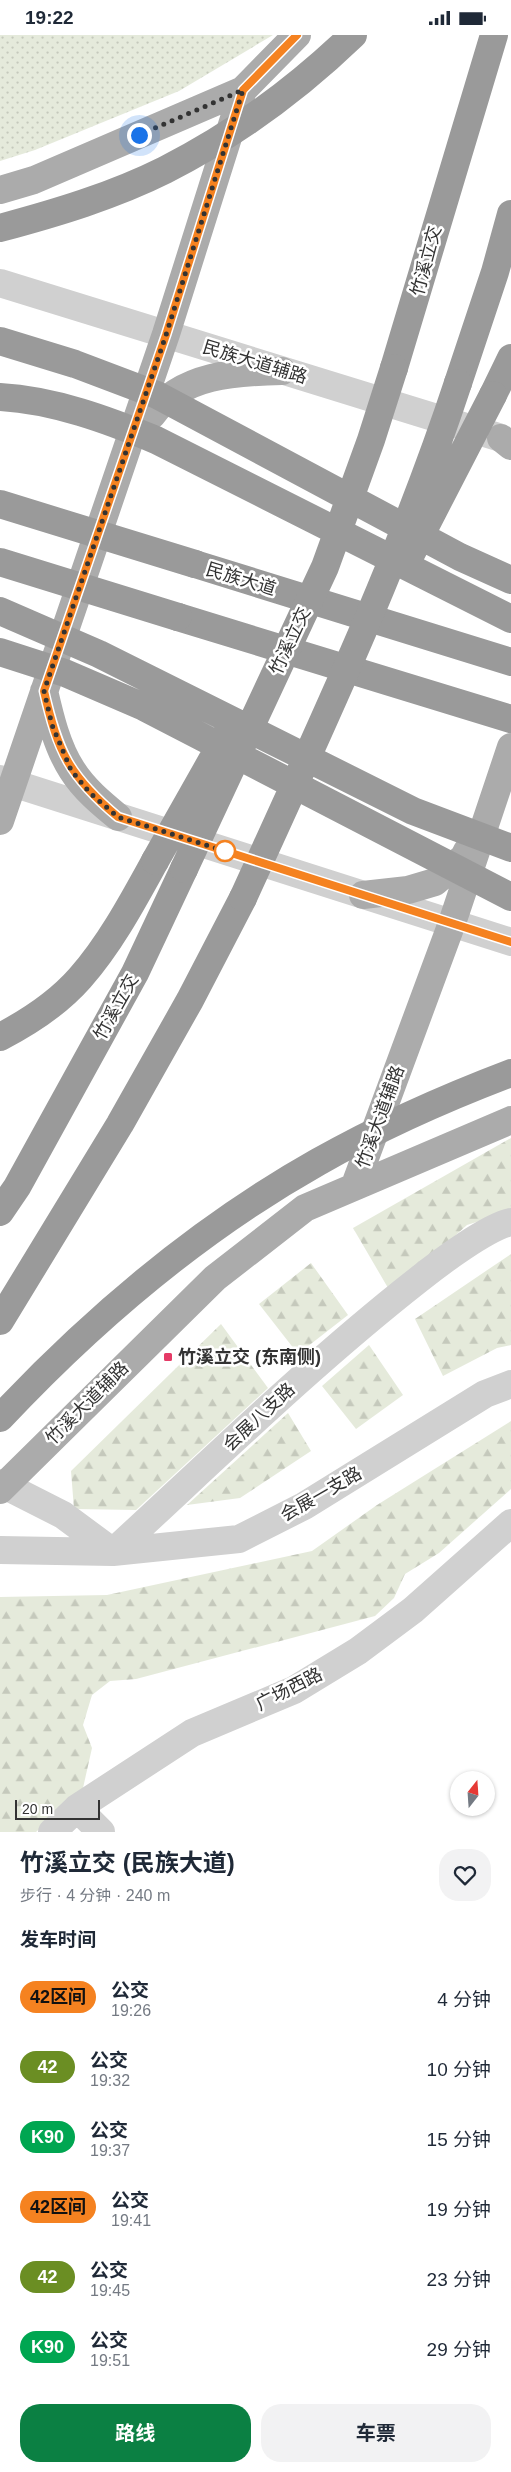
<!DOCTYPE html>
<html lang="zh">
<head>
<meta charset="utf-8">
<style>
	body { margin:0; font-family:Arial,"Noto Sans SC",sans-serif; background:#f2f2f3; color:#1f2937; height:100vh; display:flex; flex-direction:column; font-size:19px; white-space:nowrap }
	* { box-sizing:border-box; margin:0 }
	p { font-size:16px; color:#747a83 }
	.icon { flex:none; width:28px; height:28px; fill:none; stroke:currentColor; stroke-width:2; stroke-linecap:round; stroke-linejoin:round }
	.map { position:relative; height:1797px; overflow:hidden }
	.sheet { display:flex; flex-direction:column; background:#fff; flex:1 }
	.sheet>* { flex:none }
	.badge { padding:0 10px; border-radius:16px; font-size:18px; line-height:32px }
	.needle { width:32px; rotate:17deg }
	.buttons { position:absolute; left:450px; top:1736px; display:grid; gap:10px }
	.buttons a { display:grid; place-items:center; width:45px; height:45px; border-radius:50%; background:#fff; box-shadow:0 1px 4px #0004; font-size:25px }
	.scale { position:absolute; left:15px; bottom:12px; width:85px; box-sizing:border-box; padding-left:5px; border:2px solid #333; border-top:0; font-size:14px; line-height:18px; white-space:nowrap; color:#333; -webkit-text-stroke:4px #fff; paint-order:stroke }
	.you { position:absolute; width:25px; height:25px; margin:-12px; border:4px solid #fff; border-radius:50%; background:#1a73e8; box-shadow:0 0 0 8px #1a73e833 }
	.map>.badge { position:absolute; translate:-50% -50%; box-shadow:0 0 0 2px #fff }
	h2 { padding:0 20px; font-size:19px; line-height:45px }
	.round { display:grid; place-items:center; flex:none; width:52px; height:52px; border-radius:20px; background:#f2f2f3 }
	.head { display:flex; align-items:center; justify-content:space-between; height:85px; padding:0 20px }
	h1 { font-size:24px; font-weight:700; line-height:38px }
	.primary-button { display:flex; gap:10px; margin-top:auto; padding:10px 20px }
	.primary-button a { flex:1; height:58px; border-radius:20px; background:#0b8043; color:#fff; font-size:20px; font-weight:700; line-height:58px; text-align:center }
	.primary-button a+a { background:#f2f2f3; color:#1f2937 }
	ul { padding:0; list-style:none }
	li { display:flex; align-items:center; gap:15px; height:70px; padding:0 20px }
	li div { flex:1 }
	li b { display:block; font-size:19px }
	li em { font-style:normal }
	li .badge { min-width:55px; font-weight:700; text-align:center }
	.status { display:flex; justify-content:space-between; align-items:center; height:35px; padding:0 25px; background:#fff; direction:ltr }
	.status svg { height:14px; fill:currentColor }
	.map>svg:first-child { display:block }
</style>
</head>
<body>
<div class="status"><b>19:22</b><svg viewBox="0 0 49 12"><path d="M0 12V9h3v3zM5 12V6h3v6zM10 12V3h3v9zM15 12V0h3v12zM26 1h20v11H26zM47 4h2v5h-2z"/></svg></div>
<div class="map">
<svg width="511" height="1797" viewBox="0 0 511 1797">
	<defs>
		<pattern id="forest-firs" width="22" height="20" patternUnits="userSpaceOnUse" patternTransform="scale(1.25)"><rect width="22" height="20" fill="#e5eadb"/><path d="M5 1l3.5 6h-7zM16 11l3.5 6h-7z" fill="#c5c9bc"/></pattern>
		<pattern id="park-dots" width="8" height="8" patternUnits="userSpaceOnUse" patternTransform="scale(1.25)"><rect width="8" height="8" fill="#e5eadb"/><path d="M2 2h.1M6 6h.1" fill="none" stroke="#c5c9bc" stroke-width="1.8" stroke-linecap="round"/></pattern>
	</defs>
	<rect width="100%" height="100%" fill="#fff"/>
	<path fill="url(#forest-firs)" d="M511,1103V1176L467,1190L391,1258L353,1193Z
		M511,1219V1310L497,1313L443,1341L415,1284Z
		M311,1228L348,1280L298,1319L259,1269Z
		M221,1289L268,1353L136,1475L74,1474L71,1436Z
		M369,1310L403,1360L356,1394L322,1351Z
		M288,1378L311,1416L240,1463L187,1470Z
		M511,1386V1454L439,1518L405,1539L394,1563L375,1581L136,1644L110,1646L92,1660L83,1690L92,1713L83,1753L36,1797H0V1562L107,1560L312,1516L377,1470Z"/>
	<path fill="url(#park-dots)" d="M0,0H273L179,56L35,115L0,126Z"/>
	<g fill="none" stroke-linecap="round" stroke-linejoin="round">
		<path stroke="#d0d0d0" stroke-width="28" d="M0,248L498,402
			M0,744L511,907
			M0,1448L63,1480L113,1517
			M0,1515L113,1517L239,1504L304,1471L485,1359L511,1349
			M113,1517C213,1425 311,1329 418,1245C438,1229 487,1192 511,1187
			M52,1797L77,1773
			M101,1797L77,1773L192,1698L294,1655L358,1616L413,1575L511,1488"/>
		<path stroke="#ababab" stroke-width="28" d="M0,155L34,145L243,55
			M152,380C182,339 236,337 282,336
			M501,403L511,411
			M44,656C50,682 57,712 72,735C84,754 101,768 118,782
			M0,786L166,299L243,55L297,0
			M363,860L408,855L435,847L464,822L467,816
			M355,1150L452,888L511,712
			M0,1455L215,1243L305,1173L511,1085"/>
		<path stroke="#9a9a9a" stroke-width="28" d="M394,333L494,0
			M458,348L495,237L511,179
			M493,360L511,323
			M195,529L511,627
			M178,582L511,684
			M0,1002C29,987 58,968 80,943C110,909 133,866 155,826
			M0,1177L17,1152L135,938L184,834
			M0,1286L120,1089L190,965L243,863"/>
		<path stroke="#9a9a9a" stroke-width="28" d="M0,193C56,178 113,161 165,135C234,100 297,54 353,0
			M0,306L75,329L157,360L460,522L511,545
			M0,362C54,365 108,385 156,405L511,584
			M0,469L195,529
			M412,517L493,360
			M0,527L178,582
			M0,576L99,619L413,776L511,813
			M0,617L65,638L144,672L511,862
			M155,826L229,695
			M184,834L325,532L371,405L394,333
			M243,863C320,694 400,524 458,348
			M0,1383C93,1284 199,1194 318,1127C380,1092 445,1063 511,1038"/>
	</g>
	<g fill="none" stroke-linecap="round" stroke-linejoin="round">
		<defs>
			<path id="line" d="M297,0L243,55L166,300L44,656C58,717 69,741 118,782L511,907"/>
		</defs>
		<use href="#line" stroke="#fff" stroke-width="11"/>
		<use href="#line" stroke="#f58220" stroke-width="8"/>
		<path stroke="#333" stroke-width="5" stroke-dasharray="0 9" d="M139,100L243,55L166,300L44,656L52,690L71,735L90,758L118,782L231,818L225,816"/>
	</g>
	<circle fill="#fff" stroke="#f58220" stroke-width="2.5" cx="225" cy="816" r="10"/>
	<rect fill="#e53a66" stroke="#fff" stroke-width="2" x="163" y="1317" width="10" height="10" rx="2.5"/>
	<g text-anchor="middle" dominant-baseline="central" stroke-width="5" stroke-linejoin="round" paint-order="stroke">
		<g font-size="18" fill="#333" stroke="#fff">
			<text transform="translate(426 226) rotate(-75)">竹溪立交</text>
			<text transform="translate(255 327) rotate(17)">民族大道辅路</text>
			<text transform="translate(241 544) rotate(17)">民族大道</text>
			<text transform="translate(290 606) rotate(-65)">竹溪立交</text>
			<text transform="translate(116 972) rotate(-61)">竹溪立交</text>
			<text transform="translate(380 1082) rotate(-70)">竹溪大道辅路</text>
			<text transform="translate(87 1368) rotate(-45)">竹溪大道辅路</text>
			<text transform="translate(259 1382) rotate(-43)">会展八支路</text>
			<text transform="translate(321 1459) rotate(-30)">会展一支路</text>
			<text transform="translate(289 1654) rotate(-27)">广场西路</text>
		</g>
		<g font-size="18" font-weight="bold" fill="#333" stroke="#fff" text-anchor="start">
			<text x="178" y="1322">竹溪立交 (东南侧)</text>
		</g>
	</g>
</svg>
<div class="buttons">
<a><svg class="needle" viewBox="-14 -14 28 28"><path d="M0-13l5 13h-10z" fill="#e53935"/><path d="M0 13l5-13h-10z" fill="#747a83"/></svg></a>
</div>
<div class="scale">20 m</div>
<div class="you" style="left:139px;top:100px"></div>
</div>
<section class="sheet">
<div class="head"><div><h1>竹溪立交 (民族大道)</h1><p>步行 · 4 分钟 · 240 m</p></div><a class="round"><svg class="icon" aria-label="heart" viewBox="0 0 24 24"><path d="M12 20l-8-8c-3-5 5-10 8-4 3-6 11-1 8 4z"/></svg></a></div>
<h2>发车时间</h2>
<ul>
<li><span class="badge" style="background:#f58220;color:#111">42区间</span><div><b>公交</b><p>19:26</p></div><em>4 分钟</em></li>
<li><span class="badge" style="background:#6b8e23;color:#fff">42</span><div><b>公交</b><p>19:32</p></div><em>10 分钟</em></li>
<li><span class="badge" style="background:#00a651;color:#fff">K90</span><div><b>公交</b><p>19:37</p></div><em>15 分钟</em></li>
<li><span class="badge" style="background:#f58220;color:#111">42区间</span><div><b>公交</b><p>19:41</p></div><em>19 分钟</em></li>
<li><span class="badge" style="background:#6b8e23;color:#fff">42</span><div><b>公交</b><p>19:45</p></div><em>23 分钟</em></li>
<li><span class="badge" style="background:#00a651;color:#fff">K90</span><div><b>公交</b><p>19:51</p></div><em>29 分钟</em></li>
</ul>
<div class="primary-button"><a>路线</a><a>车票</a></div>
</section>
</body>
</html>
